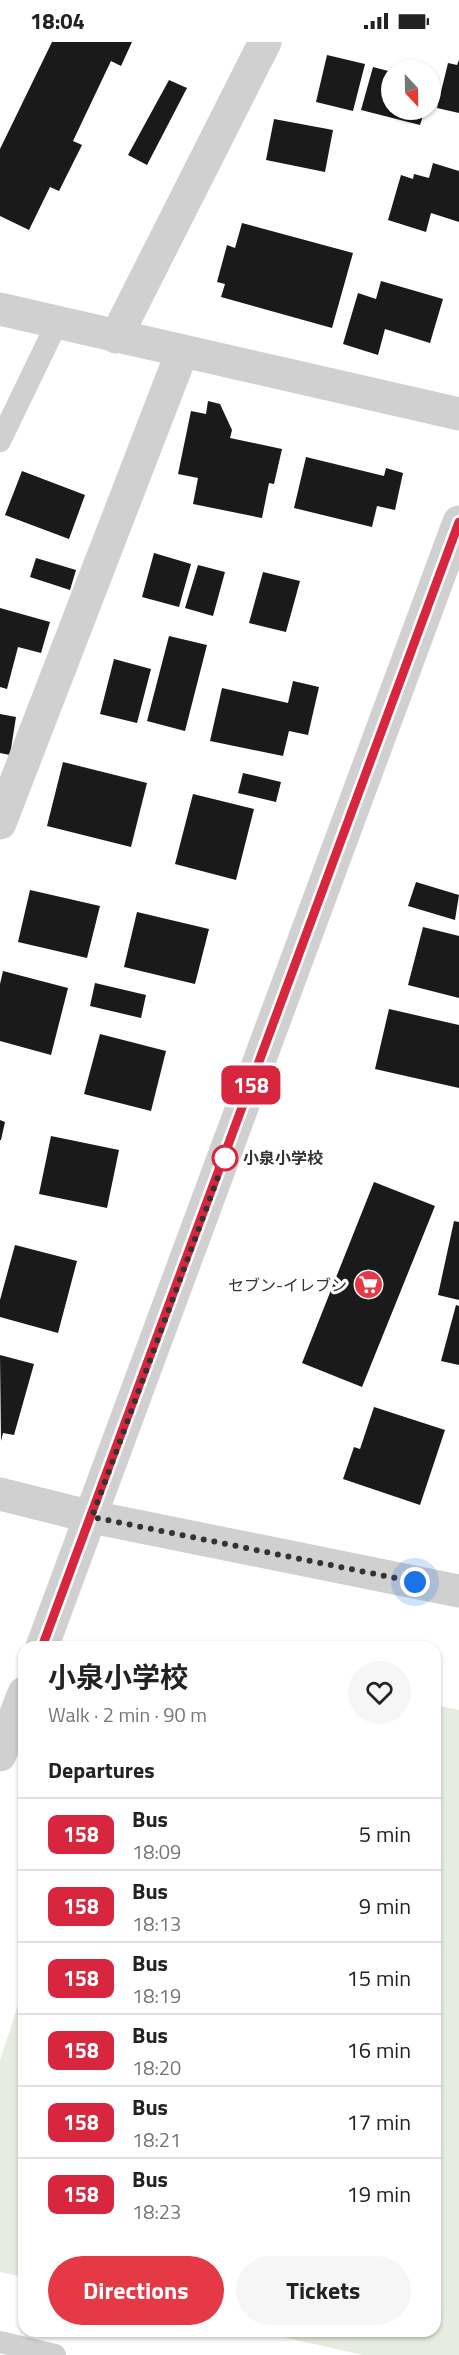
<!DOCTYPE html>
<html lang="en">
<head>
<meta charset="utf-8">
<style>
	body { margin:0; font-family:"Titillium Web","Noto Sans JP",sans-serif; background:#f6f6f6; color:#222; height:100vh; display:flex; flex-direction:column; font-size:22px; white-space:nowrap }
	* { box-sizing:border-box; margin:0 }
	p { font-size:20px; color:#767676 }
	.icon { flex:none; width:33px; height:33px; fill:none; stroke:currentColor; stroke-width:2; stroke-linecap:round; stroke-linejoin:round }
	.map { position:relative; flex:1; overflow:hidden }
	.drawer { position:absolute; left:18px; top:1599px; width:423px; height:696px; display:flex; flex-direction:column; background:#fff; border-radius:18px; box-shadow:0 2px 4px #0004 }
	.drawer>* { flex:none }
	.badge { padding:0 12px; border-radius:9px; font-size:21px; line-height:39px }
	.needle { width:39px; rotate:158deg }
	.fabs { position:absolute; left:381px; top:18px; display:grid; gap:12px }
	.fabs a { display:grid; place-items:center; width:60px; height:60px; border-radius:50%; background:#fff; box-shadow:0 2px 4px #0004; font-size:30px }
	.you { position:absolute; width:30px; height:30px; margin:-15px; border:4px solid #fff; border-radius:50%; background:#1a73e8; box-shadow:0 0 0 9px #1a73e833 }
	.map>.badge { position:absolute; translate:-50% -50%; box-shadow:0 0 0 3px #fff }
	h2 { padding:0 30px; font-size:22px; line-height:54px }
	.round { display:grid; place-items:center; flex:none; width:63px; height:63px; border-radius:32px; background:#f6f6f6 }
	.overview { display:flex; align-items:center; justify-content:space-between; height:102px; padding:0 30px }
	h1 { font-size:28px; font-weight:700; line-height:45px }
	.cta { display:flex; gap:12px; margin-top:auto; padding:12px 30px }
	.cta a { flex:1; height:69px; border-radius:36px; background:#e63946; color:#fff; font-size:24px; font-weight:700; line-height:69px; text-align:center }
	.cta a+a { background:#f6f6f6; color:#222 }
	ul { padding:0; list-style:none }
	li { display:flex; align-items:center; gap:18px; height:72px; padding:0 30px; border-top:2px solid #e0e0e0 }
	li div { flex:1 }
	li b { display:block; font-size:22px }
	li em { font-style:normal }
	li .badge { min-width:66px; font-weight:700; text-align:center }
	.status { display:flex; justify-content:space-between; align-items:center; height:42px; padding:0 30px; background:#fff; direction:ltr }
	.status svg { height:16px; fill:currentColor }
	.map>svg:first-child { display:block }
</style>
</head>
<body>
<div class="status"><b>18:04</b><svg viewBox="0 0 49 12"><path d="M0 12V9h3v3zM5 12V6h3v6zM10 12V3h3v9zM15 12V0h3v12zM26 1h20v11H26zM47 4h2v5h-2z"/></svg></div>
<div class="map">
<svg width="459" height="2313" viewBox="0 0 459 2313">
	<rect width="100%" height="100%" fill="#fff"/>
	<path fill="#e6ecdf" d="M435,1663L459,1668V2313H362L257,2289H435Z
		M24,1945V2235L0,2230V2018Z"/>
	<path fill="#1a1a1a" d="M52,0H132L121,24L111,19L73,99L82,103L59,149L50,145L29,188L0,174V107Z
		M327,13L365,22L353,69L316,60Z
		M459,18V71L437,66L448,21L457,23Z
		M373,25L392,30V68H425L420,83L361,68Z
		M169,38L187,46L147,123L128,113Z
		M274,77L333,88L325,130L266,118Z
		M433,121L459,129V180L431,171L426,190L388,178L401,133L413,137L414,132L429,136Z
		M242,181L353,211L332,286L221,255L225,242L217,240L227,203L235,206Z
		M381,239L443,257L430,301L385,287L378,313L343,302L358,251L376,257Z
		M208,359L220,362L232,388L230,396L282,407L274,442L269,441L262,476L193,462L198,436L178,432L191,369L206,372Z
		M306,415L384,434L386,426L403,431L395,468L377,464L372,485L294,466Z
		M22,429L85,453L69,497L5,473Z
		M154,511L191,522L179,565L142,555Z
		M36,516L76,528L70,548L30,535Z
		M198,523L225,530L213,574L185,566Z
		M263,530L300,539L286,590L249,581Z
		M0,566L50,580L41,611L18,605L7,647L0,645Z
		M169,594L207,603L185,689L147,679Z
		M114,617L151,627L137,681L100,672Z
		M293,639L319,645L308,693L289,689L283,714L210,699L222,646L288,661Z
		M0,672L16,675L10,713L0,711Z
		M63,720L147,741L131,805L47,784Z
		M243,731L281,740L276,760L238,751Z
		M193,752L254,767L236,838L175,822Z
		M416,840L459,853L455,878L408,864Z
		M30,848L100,864L87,916L18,900Z
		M137,870L209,887L195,942L124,925Z
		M423,885L459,894V956L408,943Z
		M3,929L68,946L51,1013L0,999V942Z
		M95,941L146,953L141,976L90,964Z
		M389,967L459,983V1046L375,1027Z
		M100,992L166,1009L151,1069L84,1052Z
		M0,1078L5,1080L1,1098H0Z
		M51,1094L119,1108L107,1166L39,1152Z
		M374,1140L435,1164L362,1345L302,1321Z
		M454,1179L459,1180V1258L438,1253Z
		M15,1203L77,1219L58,1291L0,1275V1258Z
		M456,1263L459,1264V1323L441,1319Z
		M0,1313L34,1322L14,1393L3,1391L1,1399Z
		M374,1365L445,1388L420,1463L343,1437L354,1405L360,1407Z"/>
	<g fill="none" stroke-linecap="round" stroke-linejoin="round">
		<path stroke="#d0d0d0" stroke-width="22" d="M0,399L57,281
			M0,2300L55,2313"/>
		<path stroke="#d0d0d0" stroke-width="33" d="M0,267L459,372
			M116,295L265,0
			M0,781L182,310
			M0,1452L92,1475"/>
		<path stroke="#d0d0d0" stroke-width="33" d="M92,1475L459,1549
			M42,1605L459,480
			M0,1713L24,1651"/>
	</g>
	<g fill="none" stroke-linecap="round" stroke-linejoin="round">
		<defs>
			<path id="line" d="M42,1605L459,480"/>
		</defs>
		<use href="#line" stroke="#fff" stroke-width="14"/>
		<use href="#line" stroke="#d7263d" stroke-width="9"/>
		<path stroke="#333" stroke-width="6" stroke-dasharray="0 10.8" d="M225,1116L92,1475L415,1540"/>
	</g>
	<defs>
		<symbol id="supermarket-disc" viewBox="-11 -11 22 22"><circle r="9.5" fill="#e63946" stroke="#fff"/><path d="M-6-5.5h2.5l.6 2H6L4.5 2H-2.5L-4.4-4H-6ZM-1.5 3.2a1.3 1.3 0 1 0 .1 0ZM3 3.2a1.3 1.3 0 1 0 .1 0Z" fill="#fff"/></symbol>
	</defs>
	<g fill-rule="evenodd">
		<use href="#supermarket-disc" x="352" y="1226" width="33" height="33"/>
	</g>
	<circle fill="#fff" stroke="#d7263d" stroke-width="3" cx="225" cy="1116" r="12"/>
	<g text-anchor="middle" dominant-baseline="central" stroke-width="6" stroke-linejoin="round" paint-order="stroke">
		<g font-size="16" font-weight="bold" fill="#333" stroke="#fff" text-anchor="start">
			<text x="243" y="1116">小泉小学校</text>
		</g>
		<g font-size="16" fill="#333" stroke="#fff" text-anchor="end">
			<text x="347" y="1243">セブン-イレブン</text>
		</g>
	</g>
</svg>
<div class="fabs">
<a><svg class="needle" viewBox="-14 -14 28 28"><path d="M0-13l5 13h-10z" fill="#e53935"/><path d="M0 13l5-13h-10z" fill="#767676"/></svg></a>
</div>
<div class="you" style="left:415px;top:1540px"></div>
<b class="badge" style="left:251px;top:1043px;background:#d7263d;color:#fff">158</b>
<section class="drawer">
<div class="overview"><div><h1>小泉小学校</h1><p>Walk · 2 min · 90 m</p></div><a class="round"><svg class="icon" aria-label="heart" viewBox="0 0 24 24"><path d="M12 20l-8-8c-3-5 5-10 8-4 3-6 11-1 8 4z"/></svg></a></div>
<h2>Departures</h2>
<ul>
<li><span class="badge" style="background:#d7263d;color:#fff">158</span><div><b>Bus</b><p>18:09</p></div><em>5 min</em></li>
<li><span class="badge" style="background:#d7263d;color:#fff">158</span><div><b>Bus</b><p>18:13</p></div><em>9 min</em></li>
<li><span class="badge" style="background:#d7263d;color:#fff">158</span><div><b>Bus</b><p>18:19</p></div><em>15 min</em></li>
<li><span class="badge" style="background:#d7263d;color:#fff">158</span><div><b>Bus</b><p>18:20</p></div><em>16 min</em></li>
<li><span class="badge" style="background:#d7263d;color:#fff">158</span><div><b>Bus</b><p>18:21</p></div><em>17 min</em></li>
<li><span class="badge" style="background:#d7263d;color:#fff">158</span><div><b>Bus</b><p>18:23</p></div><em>19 min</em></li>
</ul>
<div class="cta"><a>Directions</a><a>Tickets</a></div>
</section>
</div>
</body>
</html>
